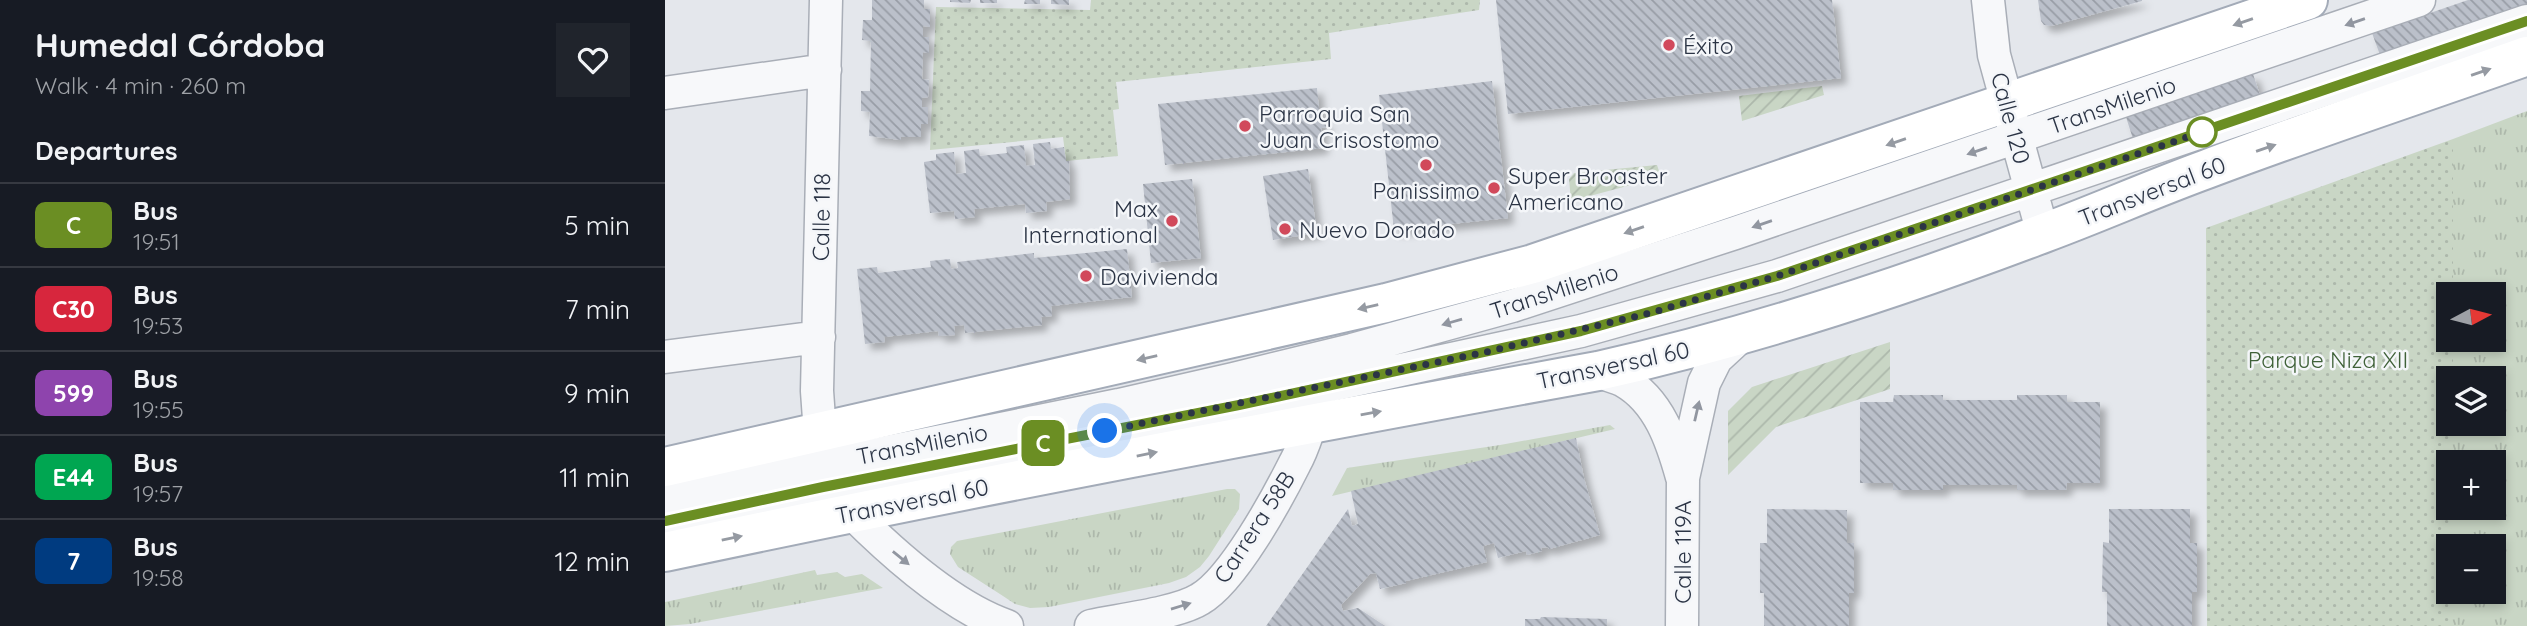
<!DOCTYPE html>
<html lang="en">
<head>
<meta charset="utf-8">
<style>
	body { margin:0; font-family:Quicksand,sans-serif; background:#20242c; color:#f1f3f6; height:100vh; display:flex; flex-direction:column; font-size:26px; white-space:nowrap }
	* { box-sizing:border-box; margin:0 }
	p { font-size:23px; color:#9ea1a6 }
	.icon { flex:none; width:38px; height:38px; fill:none; stroke:currentColor; stroke-width:2; stroke-linecap:round; stroke-linejoin:round }
	.map { position:relative; flex:1; overflow:hidden }
	.sheet { display:flex; flex-direction:column; background:#171b24; width:665px }
	.sheet>* { flex:none }
	.badge { padding:0 14px; border-radius:10px; font-size:24px; line-height:46px }
	.needle { width:46px; rotate:83deg }
	.fabs { position:absolute; left:1771px; top:282px; display:grid; gap:14px }
	.fabs a { display:grid; place-items:center; width:70px; height:70px; border-radius:0px; background:#171b24; box-shadow:0 4px 10px #0003; font-size:35px }
	.you { position:absolute; width:35px; height:35px; margin:-18px; border:5px solid #fff; border-radius:50%; background:#1a73e8; box-shadow:0 0 0 10px #1a73e833 }
	.map>.badge { position:absolute; translate:-50% -50%; box-shadow:0 0 0 4px #fff }
	h2 { padding:0 35px; font-size:26px; line-height:63px }
	.round { display:grid; place-items:center; flex:none; width:74px; height:74px; border-radius:0px; background:#20242c }
	.head { display:flex; align-items:center; justify-content:space-between; height:119px; padding:0 35px }
	h1 { font-size:33px; font-weight:700; line-height:52px }
	ul { padding:0; list-style:none }
	li { display:flex; align-items:center; gap:21px; height:84px; padding:0 35px; border-top:2px solid #363941 }
	li div { flex:1 }
	li b { display:block; font-size:26px }
	li em { font-style:normal }
	li .badge { min-width:77px; font-weight:700; text-align:center }
	main { display:flex; flex:1; min-height:0 }
	.map>svg:first-child { display:block }
</style>
</head>
<body>
<main>
<section class="sheet">
<div class="head"><div><h1>Humedal Córdoba</h1><p>Walk · 4 min · 260 m</p></div><a class="round"><svg class="icon" aria-label="heart" viewBox="0 0 24 24"><path d="M12 20l-8-8c-3-5 5-10 8-4 3-6 11-1 8 4z"/></svg></a></div>
<h2>Departures</h2>
<ul>
<li><span class="badge" style="background:#6b8e23;color:#fff">C</span><div><b>Bus</b><p>19:51</p></div><em>5 min</em></li>
<li><span class="badge" style="background:#d7263d;color:#fff">C30</span><div><b>Bus</b><p>19:53</p></div><em>7 min</em></li>
<li><span class="badge" style="background:#8e44ad;color:#fff">599</span><div><b>Bus</b><p>19:55</p></div><em>9 min</em></li>
<li><span class="badge" style="background:#00a651;color:#fff">E44</span><div><b>Bus</b><p>19:57</p></div><em>11 min</em></li>
<li><span class="badge" style="background:#003b80;color:#fff">7</span><div><b>Bus</b><p>19:58</p></div><em>12 min</em></li>
</ul>
</section>
<div class="map">
<svg width="1862" height="626" viewBox="0 0 1862 626">
	<defs>
		<pattern id="grass-tufts" width="24" height="20" patternUnits="userSpaceOnUse" patternTransform="scale(1.75)"><rect width="24" height="20" fill="#c9d6c5"/><path d="M3 7l-1-3M5 7V3M7 7l1-3M15 17l-1-3M17 17v-4M19 17l1-3" fill="none" stroke="#adb8ab"/></pattern>
		<pattern id="park-dots" width="8" height="8" patternUnits="userSpaceOnUse" patternTransform="scale(1.75)"><rect width="8" height="8" fill="#c9d6c5"/><path d="M2 2h.1M6 6h.1" fill="none" stroke="#adb8ab" stroke-width="1.8" stroke-linecap="round"/></pattern>
		<pattern id="garden-furrows" width="10" height="10" patternUnits="userSpaceOnUse" patternTransform="scale(1.75)"><rect width="10" height="10" fill="#c9d6c5"/><path d="M-1 1l2-2M0 10L10 0M9 11l2-2" fill="none" stroke="#adb8ab"/></pattern>
		<pattern id="building-back-hatch" width="6" height="6" patternUnits="userSpaceOnUse" patternTransform="scale(1.75)"><rect width="6" height="6" fill="#bbc0ca"/><path d="M-1 5l2 2M0 0l6 6M5-1l2 2" fill="none" stroke="#989da6"/></pattern>
		<filter id="shadow"><feDropShadow dx="6" dy="6" stdDeviation="3.5" flood-color="#0004"/></filter>
	</defs>
	<rect width="100%" height="100%" fill="#e4e7ec"/>
	<path fill="url(#grass-tufts)" d="M1862,111V626H1787V592H1829V546H1787V508H1829V462H1787V424H1829V378H1788V340H1829V294H1788V139Z
		M945,425L950,429L667,496L682,468L835,445Z
		M562,489H570L575,494L574,509L544,556L535,567L521,577L504,583L384,607L365,608L350,604L338,596L293,567L285,554L286,547L292,541Z
		M150,570L152,575L172,572L180,577L197,574L218,588L25,624L0,626V602Z"/>
	<path fill="url(#park-dots)" d="M426,0H815L814,10L664,33L666,59L451,82L454,109L448,110L453,156L401,161L398,137L265,150L271,7L425,10Z
		M1788,139V294H1783V340H1788V378H1783V424H1787V462H1783V508H1787V546H1783V592H1787V626H1542L1541,228Z"/>
	<path fill="url(#garden-furrows)" d="M1157,86L1159,95L1077,121L1074,96Z
		M992,165L996,177L906,201L904,179L909,173Z
		M1225,342V389L1111,427L1063,475V411L1087,387Z"/>
	<path fill="url(#building-back-hatch)" filter="url(#shadow)" d="M207,0H259V9H265V27L258,26V37H264V53L258,52L257,79L264,80L263,97L257,98V107H263V124H256V137H236V140L204,136L205,112L196,111V91H205L206,41L197,40L198,20H207Z
		M285,0H306L305,3L285,2Z
		M315,0H332V3H315Z
		M360,0H375V4H359Z
		M386,0H404V5L386,4Z
		M831,0H1167L1176,78L843,114Z
		M1373,0H1477V1L1386,26L1379,25L1376,21Z
		M1803,0H1862V4L1715,55L1707,33Z
		M1588,74L1595,95L1468,139L1461,117Z
		M827,81L843,218L729,230L714,95Z
		M652,88L654,110L663,109L653,119L665,127L656,128L658,148L500,165L493,104Z
		M385,142L386,149L399,147L401,161H404L405,199L381,202L382,211L361,213L360,204L309,209L310,217L290,219L289,211L265,213L259,162L271,160V154L289,152L291,174L301,173L299,151L314,149L315,156L342,153L341,147L359,145L361,166L370,165L368,144Z
		M643,169L652,233L608,240L598,176Z
		M527,179L536,258L486,263L478,184Z
		M462,249L467,297L386,306L387,316L376,317L377,325L300,333L299,325L289,326L290,335L274,336L273,331L219,337L220,342L200,344L192,269L212,267L213,273L266,267L265,261L285,259L286,269L293,268L292,262L369,253V258Z
		M1229,395H1278V400H1352V395H1402V402H1435V483H1402L1401,490H1352V485H1278V490H1228V483H1195V402H1228Z
		M911,438L919,478L935,535L884,549L883,547L876,548L877,551L862,555L861,551L833,558L829,543L818,546L822,562L741,581V583L715,589L711,573L705,574L676,605L678,611L693,608L720,626H601L683,509L687,526L693,524L686,491Z
		M1102,509L1182,510V543H1189V593H1184V626H1099V593H1095V543H1102Z
		M1444,509H1525V543H1532V592H1527V626H1442V592H1437L1438,542L1444,543Z
		M876,617L942,619V626H860V619H875Z"/>
	<g fill="none" stroke-linecap="round" stroke-linejoin="round">
		<defs>
			<path id="minor" d="M1323,0L1329,55L1378,234
				M0,93L160,70
				M0,357L154,337
				M933,371C941,375 951,377 959,381C994,401 1007,441 1017,477
				M155,433L152,391L161,0
				M0,497L454,405L568,379L687,350L847,306L1070,233L1754,0
				M186,512C227,553 287,607 342,626
				M0,521L158,487L574,405L916,331L1112,276L1862,21
				M426,626C454,620 513,613 535,599C568,580 612,499 630,463C637,451 641,437 646,423
				M1017,626L1018,478L1039,383L1051,359L1077,335"/>
			<path id="major" d="M0,467L721,303L868,264L1643,0
				M0,552C310,486 621,428 933,371C1085,337 1234,288 1379,233C1433,213 1487,189 1542,169C1648,129 1755,94 1862,56"/>
		</defs>
		<use href="#minor" stroke="#a9aeb7" stroke-width="35"/>
		<use href="#major" stroke="#a3abb8" stroke-width="42"/>
		<use href="#minor" stroke="#f7f8fa" stroke-width="32"/>
		<use href="#major" stroke="#fff" stroke-width="38"/>
	</g>
	<defs><path id="oneway-solid" d="M-6-.8H1V-3.2L6.5 0L1 3.2V.8H-6Z" transform="scale(1.75)"/></defs>
	<g fill="#959aa2">
		<use href="#oneway-solid" transform="translate(1578 22) rotate(161)"/>
		<use href="#oneway-solid" transform="translate(1816 72) rotate(-19)"/>
		<use href="#oneway-solid" transform="translate(1231 142) rotate(161)"/>
		<use href="#oneway-solid" transform="translate(1601 148) rotate(-19)"/>
		<use href="#oneway-solid" transform="translate(969 230) rotate(161)"/>
		<use href="#oneway-solid" transform="translate(703 307) rotate(167)"/>
		<use href="#oneway-solid" transform="translate(482 358) rotate(167)"/>
		<use href="#oneway-solid" transform="translate(706 413) rotate(-10)"/>
		<use href="#oneway-solid" transform="translate(482 454) rotate(-11)"/>
		<use href="#oneway-solid" transform="translate(67 538) rotate(-12)"/>
	</g>
	<g fill="#9196a0">
		<use href="#oneway-solid" transform="translate(1690 22) rotate(161)"/>
		<use href="#oneway-solid" transform="translate(1312 151) rotate(161)"/>
		<use href="#oneway-solid" transform="translate(1097 224) rotate(161)"/>
		<use href="#oneway-solid" transform="translate(787 322) rotate(164)"/>
		<use href="#oneway-solid" transform="translate(1032 411) rotate(-77)"/>
		<use href="#oneway-solid" transform="translate(236 558) rotate(39)"/>
		<use href="#oneway-solid" transform="translate(516 606) rotate(-17)"/>
	</g>
	<g fill="none" stroke-linecap="round" stroke-linejoin="round">
		<defs>
			<path id="line" d="M0,521L158,487L574,405L916,331L1112,276L1862,21"/>
		</defs>
		<use href="#line" stroke="#fff" stroke-width="16"/>
		<use href="#line" stroke="#6b8e23" stroke-width="10"/>
		<path stroke="#2b3445" stroke-width="7" stroke-dasharray="0 12.6" d="M440,431L821,352L985,313L1112,276L1549,128L1537,132"/>
	</g>
	<g fill="#d1495b" stroke="#f4f6f9" stroke-width="2.5">
		<circle cx="1004" cy="45" r="7"/>
		<circle cx="580" cy="126" r="7"/>
		<circle cx="761" cy="165" r="7"/>
		<circle cx="829" cy="188" r="7"/>
		<circle cx="507" cy="221" r="7"/>
		<circle cx="620" cy="229" r="7"/>
		<circle cx="421" cy="276" r="7"/>
	</g>
	<circle fill="#fff" stroke="#6b8e23" stroke-width="3.5" cx="1537" cy="132" r="14"/>
	<g text-anchor="middle" dominant-baseline="central" stroke-width="5" stroke-linejoin="round" paint-order="stroke">
		<g font-size="23" fill="#2b3445" stroke="#f4f6f9" text-anchor="start">
			<text x="1018" y="45">Éxito</text>
			<text x="594" y="113">Parroquia San<tspan x="594" dy="26">Juan Crisostomo</tspan></text>
			<text x="843" y="175">Super Broaster<tspan x="843" dy="26">Americano</tspan></text>
			<text x="761" y="190" text-anchor="middle">Panissimo</text>
			<text x="493" y="208" text-anchor="end">Max<tspan x="493" dy="26">International</tspan></text>
			<text x="634" y="229">Nuevo Dorado</text>
			<text x="435" y="276">Davivienda</text>
		</g>
		<g font-size="23" fill="#2b3445" stroke="#f4f6f9">
			<text transform="translate(1447 105) rotate(-19)">TransMilenio</text>
			<text transform="translate(1346 118) rotate(75)">Calle 120</text>
			<text transform="translate(1487 191) rotate(-21)">Transversal 60</text>
			<text transform="translate(156 217) rotate(-89)">Calle 118</text>
			<text transform="translate(889 291) rotate(-18)">TransMilenio</text>
			<text transform="translate(948 365) rotate(-12)">Transversal 60</text>
			<text transform="translate(257 444) rotate(-11)">TransMilenio</text>
			<text transform="translate(247 501) rotate(-11)">Transversal 60</text>
			<text transform="translate(589 527) rotate(-57)">Carrera 58B</text>
			<text transform="translate(1017 552) rotate(-90)">Calle 119A</text>
		</g>
		<g font-size="23" fill="#3f6138" stroke="#f4f6f9">
			<text x="1663" y="359">Parque Niza XII</text>
		</g>
	</g>
</svg>
<div class="fabs">
<a><svg class="needle" viewBox="-14 -14 28 28"><path d="M0-13l5 13h-10z" fill="#e53935"/><path d="M0 13l5-13h-10z" fill="#9ea1a6"/></svg></a>
<a><svg class="icon" aria-label="layers" viewBox="0 0 24 24"><path d="M12 4l9 5-9 5-9-5zM3 14l9 5 9-5"/></svg></a>
<a>+</a>
<a>−</a>
</div>
<div class="you" style="left:440px;top:431px"></div>
<b class="badge" style="left:378px;top:443px;background:#6b8e23;color:#fff">C</b>
</div>
</main>
</body>
</html>
